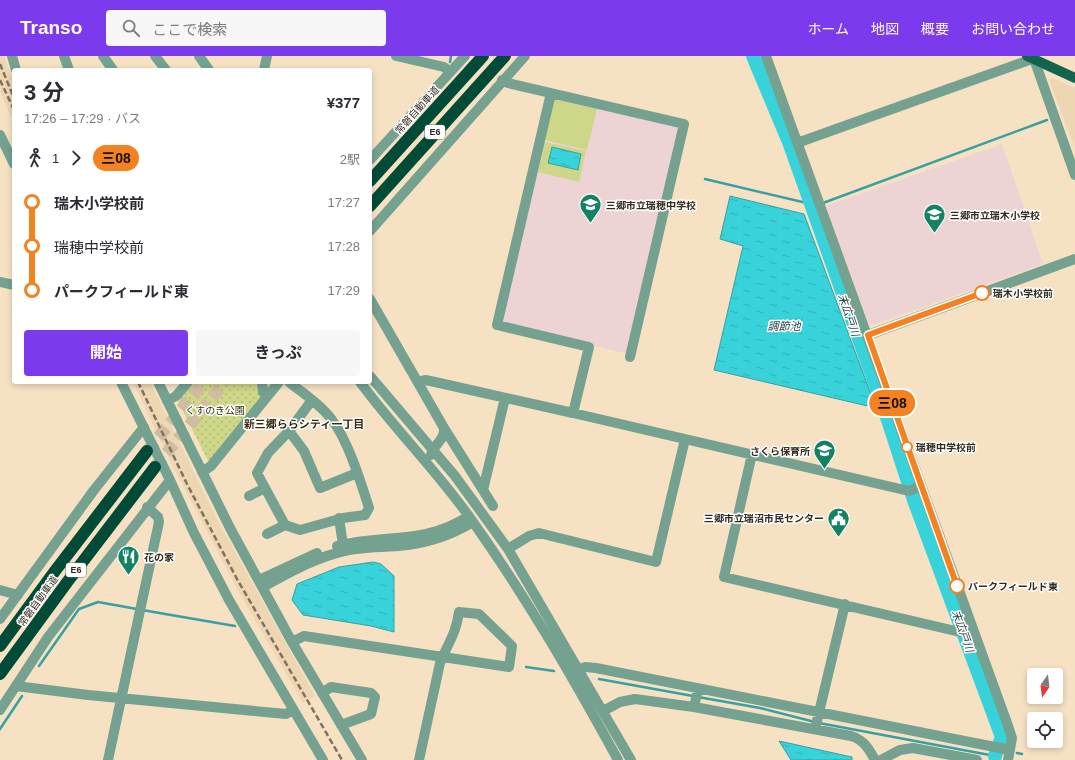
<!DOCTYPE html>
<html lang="ja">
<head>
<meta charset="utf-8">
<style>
	body { margin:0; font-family:Helvetica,"Noto Sans JP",sans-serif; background:#f7f7f7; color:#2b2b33; height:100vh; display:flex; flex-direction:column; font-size:15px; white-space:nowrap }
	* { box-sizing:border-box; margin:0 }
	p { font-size:13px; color:#7c7c81 }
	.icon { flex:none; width:22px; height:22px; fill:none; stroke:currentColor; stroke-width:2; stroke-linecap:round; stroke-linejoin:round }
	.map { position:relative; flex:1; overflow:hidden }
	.details { position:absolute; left:12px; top:12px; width:360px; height:316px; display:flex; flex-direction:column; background:#fff; border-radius:4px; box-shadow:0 2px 6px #0003 }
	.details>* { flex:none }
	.badge { padding:0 8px; border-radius:13px; font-size:14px; line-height:26px }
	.needle { width:26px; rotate:194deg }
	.fabs { position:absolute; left:1027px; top:612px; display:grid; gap:8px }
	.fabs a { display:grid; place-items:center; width:36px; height:36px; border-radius:4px; background:#fff; box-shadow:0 2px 6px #0003; font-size:20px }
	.map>.badge { position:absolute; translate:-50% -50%; box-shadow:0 0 0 2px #fff }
	.legs { display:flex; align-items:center; gap:6px; height:44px; padding:0 12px; font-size:13px }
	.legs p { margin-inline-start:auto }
	.overview { display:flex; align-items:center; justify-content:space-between; height:68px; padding:0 12px }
	h1 { font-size:22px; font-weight:700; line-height:30px }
	.primary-button { display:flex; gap:8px; margin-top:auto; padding:8px 12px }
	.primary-button a { flex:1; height:46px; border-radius:4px; background:#7c3aed; color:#fff; font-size:16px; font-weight:700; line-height:46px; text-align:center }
	.primary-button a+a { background:#f7f7f7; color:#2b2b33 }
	ul { padding:0 12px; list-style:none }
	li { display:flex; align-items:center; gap:14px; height:44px; font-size:15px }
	li i { display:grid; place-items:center; width:6px; height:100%; margin:0 5px; background:currentColor }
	li i::after { content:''; width:10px; height:10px; margin:-5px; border:3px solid; border-radius:50%; background:#fff }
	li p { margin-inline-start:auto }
	li:first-child i { background:linear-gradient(#0000 50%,currentColor 0) }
	li:last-child i { background:linear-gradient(currentColor 50%,#0000 0) }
	header { display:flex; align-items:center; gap:24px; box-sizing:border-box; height:56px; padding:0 20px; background:#7c3aed; color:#fff }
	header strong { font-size:19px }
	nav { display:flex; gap:22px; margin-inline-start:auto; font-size:14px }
	.search { width:280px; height:36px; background:#f7f7f7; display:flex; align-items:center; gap:10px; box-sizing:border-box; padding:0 14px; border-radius:4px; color:#7c7c81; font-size:15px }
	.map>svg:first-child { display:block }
</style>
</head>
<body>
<header>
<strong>Transo</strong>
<div class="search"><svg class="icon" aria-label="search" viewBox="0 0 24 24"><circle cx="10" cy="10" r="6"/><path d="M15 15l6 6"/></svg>ここで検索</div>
<nav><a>ホーム</a><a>地図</a><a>概要</a><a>お問い合わせ</a></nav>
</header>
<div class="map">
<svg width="1075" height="704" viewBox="0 0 1075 704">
	<defs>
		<pattern id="park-dots" width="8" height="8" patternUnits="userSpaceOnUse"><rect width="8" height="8" fill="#ced687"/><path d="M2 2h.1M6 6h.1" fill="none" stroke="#b1b874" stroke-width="1.8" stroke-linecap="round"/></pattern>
		<pattern id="water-ripples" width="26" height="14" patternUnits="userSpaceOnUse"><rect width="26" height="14" fill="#38d2db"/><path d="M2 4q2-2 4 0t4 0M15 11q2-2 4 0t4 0" fill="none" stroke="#32b4bc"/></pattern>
	</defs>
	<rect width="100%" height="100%" fill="#f6e1c3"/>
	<path fill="#efd6b2" d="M0,0H4L14,26V67L0,36Z
		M1052,22L1075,32V92L1049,24Z
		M133,326H150L218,465L315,640L303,647L236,531L168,401Z"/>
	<path fill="#eed3d5" d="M555,42L676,69L678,73L628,295L625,297L504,269L501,265L552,43Z
		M1002,88L1043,208L873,269L868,267L826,150Z"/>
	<path fill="#ced687" d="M554,43L597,53L587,94L545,84Z
		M545,86L586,95L579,126L538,116Z"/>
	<path fill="url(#park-dots)" d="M193,326H274L211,405H208L178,345Z"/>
	<path fill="url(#water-ripples)" stroke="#36a0a3" d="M552,91L581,98L578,114L548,107Z
		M730,140L804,158L876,352L714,314L743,190L720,183Z
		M373,506L381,508L394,520V576L371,570L303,559L292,544L297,528L339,511Z
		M779,685L852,701V704H791Z"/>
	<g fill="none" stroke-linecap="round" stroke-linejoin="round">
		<path stroke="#36a0a3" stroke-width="2.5" d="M450,6L451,0
			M705,123L811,148
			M823,147L1047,64
			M142,554L235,570
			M39,610L79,553L98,546L137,553
			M526,611L554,615
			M599,623L693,640
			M698,641L760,652L815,666
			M819,667L995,700
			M0,673L22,640
			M1017,697L1022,698"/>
		<path stroke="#38d2db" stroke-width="14" d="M753,0L789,86L889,367L914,444L1002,681L995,700"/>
		<path stroke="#cfbda2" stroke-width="12" stroke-dasharray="12 6" stroke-linecap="butt" d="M147,395L204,326
			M155,411L225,326"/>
		<path stroke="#74a190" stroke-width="10" d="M12,0L16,14
			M64,0L69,14
			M103,0L113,14
			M155,0L166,14
			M199,0L209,14
			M396,0L444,11L450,16
			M766,0L1007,667L1012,682L1008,704
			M1033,0L1075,119
			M264,14L267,0
			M502,24L508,27L684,68L630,301
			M0,79L14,108
			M797,87L1032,3
			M370,104L465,0
			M370,175L525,0
			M0,226L14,229
			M370,243L444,372C445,384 434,388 431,399
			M868,279L1075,203
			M370,320L455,420L508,493L631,704
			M121,326L170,424L194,477L229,544L323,704
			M158,326L230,472L292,586L362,704
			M262,326L263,336L268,339
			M289,326C304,338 321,349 332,364C348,384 361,427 369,452L365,459L343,462L300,474L285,469L257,417L268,397L289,375L312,344
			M360,326C394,372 435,413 468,459C524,537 572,620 618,704
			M418,326L425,324L435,326L573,357L589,291L497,269L551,37
			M167,345L176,340L188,326
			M573,357L909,435L920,430
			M444,372L493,450
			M289,375L304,395L320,432L357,417
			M752,398L724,521L960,576L972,571
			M202,416L211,410L279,326
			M483,434L505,342
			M249,440L265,432
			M339,462L343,489
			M267,478L285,469
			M337,490C386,477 422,490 469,460
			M508,493L529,480L539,477L656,506L685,383
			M259,524L317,497
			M263,531C290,516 318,500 349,494C365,491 382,491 398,490C425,488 450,480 473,466
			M0,534L18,539
			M0,563L94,434L144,371
			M292,586L304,580L509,611L512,590L479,558L459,556C456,578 448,587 440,607L419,704
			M579,614L585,611L596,612L1010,694
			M16,630L88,639L286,658L293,654
			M322,637L331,631L371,637L375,641L371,658L341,669
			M694,651L698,633
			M0,654L48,581L170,424
			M603,655L620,646L635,643L694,651L851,680C864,684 869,693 875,704
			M815,673L845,548
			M108,704L159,466L158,461L147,451
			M881,704L900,694L913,692L977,704"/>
		<path stroke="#12644d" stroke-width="10" d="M1027,0L1075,22"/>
		<path stroke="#004b38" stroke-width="12" d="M370,125L483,0
			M370,150L505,0
			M0,590L55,515L147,395
			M0,618L68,525L155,411"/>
		<path stroke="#7f725f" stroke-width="2.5" stroke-dasharray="6 3" stroke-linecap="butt" d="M0,8L14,42
			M0,24L14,54
			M138,326L187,428L237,523L342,704"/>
	</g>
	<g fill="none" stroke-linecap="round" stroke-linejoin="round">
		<defs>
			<path id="line-1" d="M957,530L868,279L982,237"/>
		</defs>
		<use href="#line-1" stroke="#fff" stroke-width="9"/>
		<use href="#line-1" stroke="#f58220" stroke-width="6"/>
	</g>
	<defs>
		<symbol id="school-pin" viewBox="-11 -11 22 30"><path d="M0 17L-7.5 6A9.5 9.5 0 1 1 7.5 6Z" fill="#128362" stroke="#fff"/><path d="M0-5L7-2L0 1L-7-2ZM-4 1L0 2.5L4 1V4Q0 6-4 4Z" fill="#fff"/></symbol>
		<symbol id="civic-pin" viewBox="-11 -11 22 30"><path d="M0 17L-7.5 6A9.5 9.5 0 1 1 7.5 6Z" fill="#128362" stroke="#fff"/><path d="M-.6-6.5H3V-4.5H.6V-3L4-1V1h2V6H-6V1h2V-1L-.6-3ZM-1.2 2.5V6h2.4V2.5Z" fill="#fff"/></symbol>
		<symbol id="restaurant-pin" viewBox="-11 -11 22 30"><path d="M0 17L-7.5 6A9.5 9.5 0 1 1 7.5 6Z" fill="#128362" stroke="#fff"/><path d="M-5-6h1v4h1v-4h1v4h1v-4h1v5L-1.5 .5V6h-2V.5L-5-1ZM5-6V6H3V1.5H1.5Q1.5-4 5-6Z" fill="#fff"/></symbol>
	</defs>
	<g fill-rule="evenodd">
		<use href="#school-pin" x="578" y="136" width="25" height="34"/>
		<use href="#school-pin" x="922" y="146" width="25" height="34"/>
		<use href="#school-pin" x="812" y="382" width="25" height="34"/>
		<use href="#civic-pin" x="826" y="450" width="25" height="34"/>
		<use href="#restaurant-pin" x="116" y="488" width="25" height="34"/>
	</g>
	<g fill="#fff" stroke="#f58220" stroke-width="2">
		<circle cx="982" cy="237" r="7"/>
		<circle cx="907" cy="391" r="5"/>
		<circle cx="957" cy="530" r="7"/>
	</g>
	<g text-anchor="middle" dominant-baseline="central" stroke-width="3" stroke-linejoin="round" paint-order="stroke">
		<g fill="#fff" stroke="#706b63" stroke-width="1">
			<rect x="425" y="69" width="20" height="14" rx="3"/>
			<rect x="66" y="507" width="20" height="14" rx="3"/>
		</g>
		<g font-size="9" font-weight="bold" fill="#332b20">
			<text x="435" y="76">E6</text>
			<text x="76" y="514">E6</text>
		</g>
		<g font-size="10" fill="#332b20" stroke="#fff">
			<text transform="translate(417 54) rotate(-48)">常磐自動車道</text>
			<text transform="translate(38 545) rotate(-54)">常磐自動車道</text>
		</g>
		<g font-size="10" font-weight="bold" fill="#332b20" stroke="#fff" text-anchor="start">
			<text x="606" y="149">三郷市立瑞穂中学校</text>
			<text x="950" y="159">三郷市立瑞木小学校</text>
			<text x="810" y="395" text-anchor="end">さくら保育所</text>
			<text x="824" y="462" text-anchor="end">三郷市立瑞沼市民センター</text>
			<text x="144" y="501">花の家</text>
		</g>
		<g font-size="10" font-weight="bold" fill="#332b20" stroke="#fff" text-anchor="start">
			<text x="993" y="237">瑞木小学校前</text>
			<text x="916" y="391">瑞穂中学校前</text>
			<text x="968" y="530">パークフィールド東</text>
		</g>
		<g font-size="10" fill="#2d3004" stroke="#fff">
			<text x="215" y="354">くすのき公園</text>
		</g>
		<g font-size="11" font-style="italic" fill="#253e40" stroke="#fff">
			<text transform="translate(849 259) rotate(71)">末広戸川</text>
			<text x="784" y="270">調節池</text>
			<text transform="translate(963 575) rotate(70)">末広戸川</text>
		</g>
		<g font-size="11" font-weight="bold" fill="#36270d" stroke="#fff">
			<text x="304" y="368">新三郷ららシティ一丁目</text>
		</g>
	</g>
</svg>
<div class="fabs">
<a><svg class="needle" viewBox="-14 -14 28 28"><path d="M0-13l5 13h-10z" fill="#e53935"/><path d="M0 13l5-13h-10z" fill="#7c7c81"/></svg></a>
<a><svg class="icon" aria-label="locate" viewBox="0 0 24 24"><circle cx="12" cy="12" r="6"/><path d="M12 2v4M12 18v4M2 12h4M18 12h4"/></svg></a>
</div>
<b class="badge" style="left:892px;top:347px;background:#f58220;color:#111">三08</b>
<section class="details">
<div class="overview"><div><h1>3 分</h1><p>17:26 – 17:29 · バス</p></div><b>¥377</b></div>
<div class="legs"><svg class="icon" aria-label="walk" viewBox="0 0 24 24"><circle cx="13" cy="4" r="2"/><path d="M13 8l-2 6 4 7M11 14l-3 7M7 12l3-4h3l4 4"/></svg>1<svg class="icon" aria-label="forward" viewBox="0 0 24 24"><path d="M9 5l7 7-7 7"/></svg><b class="badge" style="background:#f58220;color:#111">三08</b><p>2駅</p></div>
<ul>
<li><i style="color:#f58220"></i><b>瑞木小学校前</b><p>17:27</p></li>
<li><i style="color:#f58220"></i><span>瑞穂中学校前</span><p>17:28</p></li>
<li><i style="color:#f58220"></i><b>パークフィールド東</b><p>17:29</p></li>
</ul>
<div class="primary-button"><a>開始</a><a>きっぷ</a></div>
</section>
</div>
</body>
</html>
